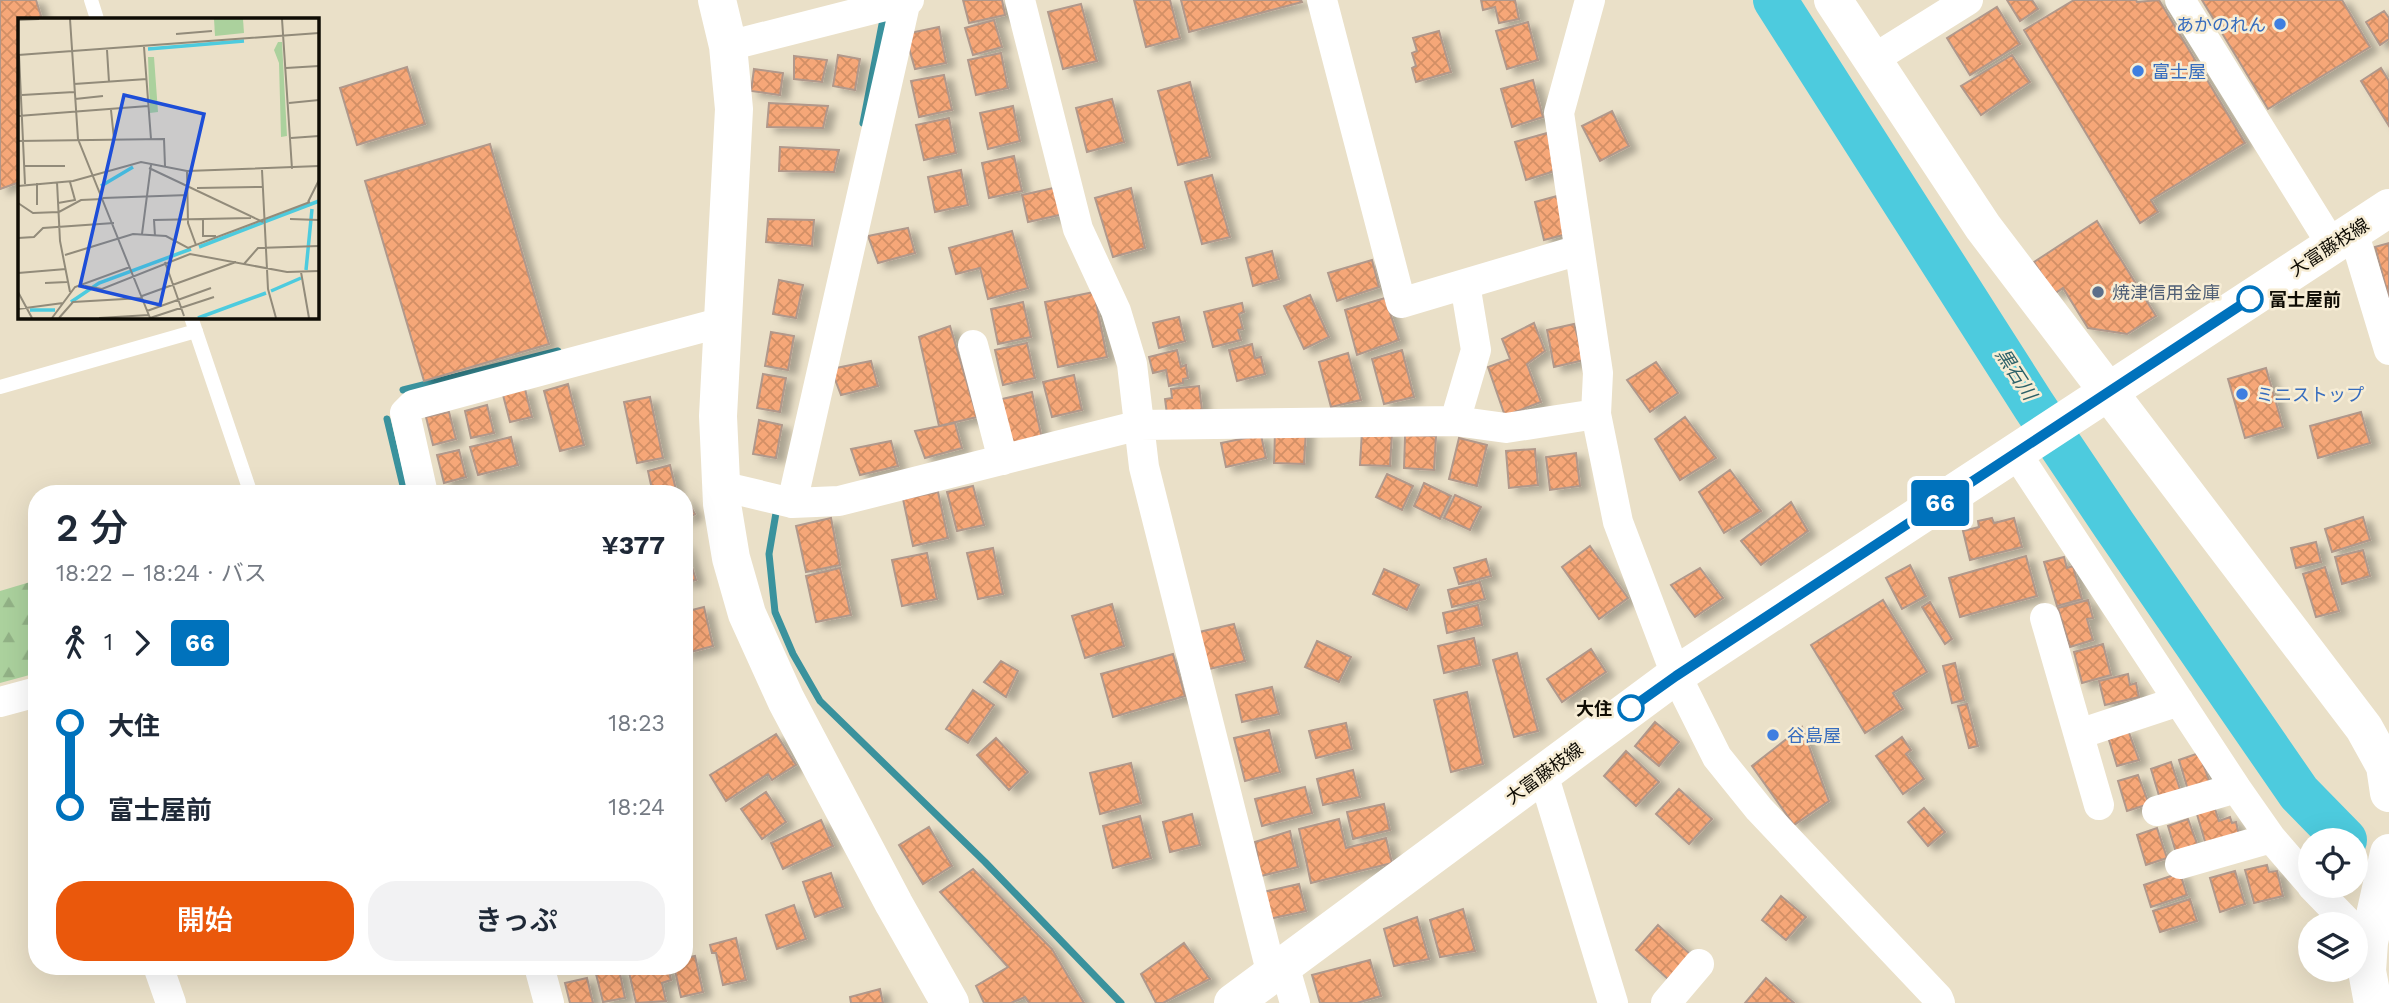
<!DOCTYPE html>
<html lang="ja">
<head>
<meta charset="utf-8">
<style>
	body { margin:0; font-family:"Work Sans","Noto Sans JP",sans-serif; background:#f2f2f3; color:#1f2937; height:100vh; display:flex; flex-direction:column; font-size:26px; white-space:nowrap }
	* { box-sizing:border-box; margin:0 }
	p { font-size:23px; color:#747a83 }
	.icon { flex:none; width:38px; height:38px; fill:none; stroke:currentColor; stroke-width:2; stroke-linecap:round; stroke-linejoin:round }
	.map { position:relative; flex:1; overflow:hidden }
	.panel { position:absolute; left:28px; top:485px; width:665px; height:490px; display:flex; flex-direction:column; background:#fff; border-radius:28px; box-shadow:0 7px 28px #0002 }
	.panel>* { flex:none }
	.badge { padding:0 14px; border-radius:5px; font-size:24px; line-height:46px }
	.buttons { position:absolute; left:2298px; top:828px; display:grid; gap:14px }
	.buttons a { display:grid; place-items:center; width:70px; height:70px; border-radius:50%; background:#fff; box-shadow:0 7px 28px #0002; font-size:35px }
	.map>.badge { position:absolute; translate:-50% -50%; box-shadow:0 0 0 4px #fff }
	.legs { display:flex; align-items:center; gap:10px; height:77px; padding:0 28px; font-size:23px }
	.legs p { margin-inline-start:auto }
	.headline { display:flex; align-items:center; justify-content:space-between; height:119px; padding:0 28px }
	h1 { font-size:38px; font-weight:600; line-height:52px }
	.action { display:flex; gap:14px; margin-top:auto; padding:14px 28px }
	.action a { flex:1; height:80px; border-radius:28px; background:#ea580c; color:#fff; font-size:28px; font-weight:600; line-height:80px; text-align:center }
	.action a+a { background:#f2f2f3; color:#1f2937 }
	ul { padding:0 28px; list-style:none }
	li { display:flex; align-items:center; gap:24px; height:84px; font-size:26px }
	li i { display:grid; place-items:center; width:10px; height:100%; margin:0 9px; background:currentColor }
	li i::after { content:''; width:18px; height:18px; margin:-9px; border:5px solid; border-radius:50%; background:#fff }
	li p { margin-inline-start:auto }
	li:first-child i { background:linear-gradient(#0000 50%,currentColor 0) }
	li:last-child i { background:linear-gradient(currentColor 50%,#0000 0) }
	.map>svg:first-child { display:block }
</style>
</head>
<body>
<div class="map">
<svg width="2389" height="1003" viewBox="0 0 2389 1003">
	<defs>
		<pattern id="forest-firs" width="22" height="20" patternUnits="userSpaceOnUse" patternTransform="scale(1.75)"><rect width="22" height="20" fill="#abd19d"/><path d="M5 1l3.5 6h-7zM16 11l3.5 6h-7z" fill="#92b286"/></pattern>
		<pattern id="building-cross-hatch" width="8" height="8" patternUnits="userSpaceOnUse" patternTransform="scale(1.75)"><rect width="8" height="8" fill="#f6a778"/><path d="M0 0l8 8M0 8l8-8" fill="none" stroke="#d28f66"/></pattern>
		<filter id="shadow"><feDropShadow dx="8" dy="4.5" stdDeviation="3.5" flood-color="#0004"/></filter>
	</defs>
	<rect width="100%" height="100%" fill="#eae0c8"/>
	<path fill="url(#forest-firs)" d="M37,580V673L0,683V591Z"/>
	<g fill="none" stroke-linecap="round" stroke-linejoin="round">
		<path stroke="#3a929d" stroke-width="7" d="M863,123L884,14
			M403,390L558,351
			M387,419L405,494
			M777,507L769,554L775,612L793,654L820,701L985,862L1121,1003"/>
		<path stroke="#4dcbde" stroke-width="44" d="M1775,0L2034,406L2114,525L2299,793L2345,840"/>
	</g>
	<path fill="url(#building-cross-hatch)" stroke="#b0988b" stroke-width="2" filter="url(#shadow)" d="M0,0H36L42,19H19V191L17,183L0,189Z
		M963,0H1002L1005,15L969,23Z
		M1134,0H1170L1180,38L1146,47Z
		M1181,0H1301L1302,2L1189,32Z
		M1481,0H1515L1519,19L1499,23L1495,7L1483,10Z
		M2007,0H2032L2038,9L2020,21Z
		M2074,0H2136L2137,2L2159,0L2245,143L2151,200L2158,212L2140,223L2024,30Z
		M2202,0H2342L2370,47L2268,109Z
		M1081,4L1097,61L1063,69L1048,12Z
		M1997,7L2020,44L1970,75L1947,38Z
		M2384,11L2389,18V39L2380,45L2366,22Z
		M994,20L1002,47L973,55L965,28Z
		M1528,22L1538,60L1507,69L1496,31Z
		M939,27L946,63L915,69L905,34Z
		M1439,31L1451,72L1416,82L1412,68L1416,66L1412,53L1417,51L1413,38Z
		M1001,53L1008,88L976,95L968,60Z
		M838,55L860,59L855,90L833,86Z
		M2012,55L2030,82L1981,115L1961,86Z
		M794,56L827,60L822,82L794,79Z
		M407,67L425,124L357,145L340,88Z
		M2381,68L2389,81V126L2361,81Z
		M754,69L783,73L780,95L751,91Z
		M944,75L952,110L919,117L911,81Z
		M1533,80L1543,117L1512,127L1501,89Z
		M1190,82L1210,157L1178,165L1158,91Z
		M1112,99L1124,142L1087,152L1076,108Z
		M769,103L828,106L823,128L767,127Z
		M1013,106L1020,141L988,149L980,113Z
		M1612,111L1629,146L1600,161L1582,126Z
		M949,118L956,153L924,160L916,125Z
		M1547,133L1558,170L1526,180L1515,142Z
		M490,144L549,344L424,381L365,181Z
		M780,147L839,150L834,172L779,171Z
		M1014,156L1022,191L989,198L982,163Z
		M961,170L968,205L935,212L928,177Z
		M1212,175L1230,237L1202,244L1185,182Z
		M1058,187L1064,214L1028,222L1022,195Z
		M1131,188L1145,248L1113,257L1095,198Z
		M1557,196L1567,234L1544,240L1535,202Z
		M768,219L814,220L812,246L766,242Z
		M2097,221L2156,316L2127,334L2088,328L2063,288L2054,294L2034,262Z
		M908,228L915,253L878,263L868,236Z
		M1012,231L1028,288L988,299L980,268L956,274L949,248Z
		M2389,243V298L2375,247Z
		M1272,251L1279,279L1253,286L1246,258Z
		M1372,260L1379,287L1337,301L1328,273Z
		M779,280L803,285L796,318L773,314Z
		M1094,292L1107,357L1058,367L1045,302Z
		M1310,295L1329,337L1304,349L1284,306Z
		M1385,298L1399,340L1357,355L1345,310Z
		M1023,302L1031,337L998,344L991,309Z
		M1242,303L1244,312L1239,314L1243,329L1238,330L1241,340L1213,347L1204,312Z
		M1179,317L1185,341L1159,348L1153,323Z
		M1534,323L1545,351L1527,364L1541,402L1505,416L1488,367L1510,359L1502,339Z
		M1574,324L1584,360L1554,367L1547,330Z
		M950,326L977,417L939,426L919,337Z
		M771,332L794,336L788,370L765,366Z
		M1027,343L1035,378L1003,385L995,350Z
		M1252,344L1255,358L1261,357L1265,374L1237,381L1229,350Z
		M1177,350L1181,367L1186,365L1188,378L1183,379V383L1169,386L1166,370L1153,373L1149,357Z
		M1402,350L1414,397L1384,404L1372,359Z
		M1348,353L1361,400L1331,407L1319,362Z
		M871,361L878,386L841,395L831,369Z
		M1656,362L1678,393L1650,412L1627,380Z
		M2266,368L2283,427L2245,438L2228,379Z
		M763,374L786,378L780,412L757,408Z
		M1074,375L1082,410L1052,417L1043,382Z
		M568,384L584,445L560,451L544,391Z
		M1199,386L1202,410L1167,414L1165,399L1172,398L1171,389Z
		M525,389L532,417L510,422L503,395Z
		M1032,392L1042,439L1008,446L998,400Z
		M650,397L663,458L637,463L624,402Z
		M487,405L494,433L471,438L465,411Z
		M449,412L456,439L433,445L426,417Z
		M2361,412L2370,443L2318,458L2310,426Z
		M1685,417L1716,458L1680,480L1655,439Z
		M759,420L782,425L776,458L753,454Z
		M955,423L962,448L925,458L915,431Z
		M1275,429L1306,430L1304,464L1274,463Z
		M1362,431L1392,433L1390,466L1360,465Z
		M1261,435L1266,458L1226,467L1221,443Z
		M1405,435L1436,436L1434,470L1404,468Z
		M511,437L518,465L478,475L470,447Z
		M1459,438L1487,445L1477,486L1449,479Z
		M891,441L898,466L860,475L851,449Z
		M1535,449L1538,485L1509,488L1506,451Z
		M459,450L466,477L444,483L437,455Z
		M1576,453L1580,486L1550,490L1546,457Z
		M670,465L677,494H653L648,471Z
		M1730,470L1761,511L1724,533L1699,492Z
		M1387,474L1413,486L1402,510L1376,497Z
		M1424,483L1451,496L1440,519L1414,506Z
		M973,486L984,525L957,531L947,492Z
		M938,492L948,538L913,546L903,499Z
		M684,495L695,514L684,520Z
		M1455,495L1481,507L1470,530L1444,518Z
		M1791,502L1808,531L1761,565L1741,541Z
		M2363,517L2370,540L2332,552L2325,529Z
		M831,518L840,565L806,572L796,526Z
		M1992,518L1994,523L2014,518L2022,547L1970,560L1963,531L1979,527L1978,521Z
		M684,542L696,580L684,583Z
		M2316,542L2321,562L2296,568L2291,548Z
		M1590,546L1628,598L1599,619L1562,567Z
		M993,548L1003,594L978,599L967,553Z
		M2363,550L2370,576L2342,584L2335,557Z
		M927,553L937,599L902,606L892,560Z
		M2026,556L2037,596L1960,617L1949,578Z
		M2064,557L2067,568L2073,566L2082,599L2057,606L2044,562Z
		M1486,559L1491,576L1459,584L1454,568Z
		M1910,565L1926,596L1902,609L1886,578Z
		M2325,567L2339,611L2316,617L2303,574Z
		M840,568L851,615L816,622L806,576Z
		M1700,568L1723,598L1695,617L1671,585Z
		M1384,569L1419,585L1407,610L1373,594Z
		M1480,582L1485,599L1452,607L1448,590Z
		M1883,600L1927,672L1893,693L1903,709L1865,733L1811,645Z
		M2088,600L2093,618L2087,619L2093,640L2070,647L2058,608Z
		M1930,602L1952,639L1945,644L1922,607Z
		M1112,604L1124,646L1085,658L1072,616Z
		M1478,605L1482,625L1447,633L1443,613Z
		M704,607L713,646L684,654V612Z
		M1234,624L1245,661L1209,669L1199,632Z
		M1474,638L1480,665L1444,673L1438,646Z
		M1317,641L1351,657L1339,682L1305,667Z
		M2103,644L2111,675L2082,683L2074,652Z
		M1591,649L1606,672L1562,702L1547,679Z
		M1517,653L1538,731L1514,737L1493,660Z
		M1173,654L1185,696L1113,717L1101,674Z
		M1001,661L1018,671L1006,697L984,682Z
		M1955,663L1964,700L1952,703L1943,666Z
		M2128,674L2130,685L2136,683L2139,697L2105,705L2099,681Z
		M1272,687L1279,714L1242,722L1236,695Z
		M973,690L994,705L968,743L946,729Z
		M1467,692L1483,764L1451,772L1434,700Z
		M1967,704L1978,746L1969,748L1958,706Z
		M1655,722L1679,742L1659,766L1635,746Z
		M1346,723L1352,749L1316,758L1309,731Z
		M1802,727L1829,801L1794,825L1752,766Z
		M1269,730L1280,772L1245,781L1234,738Z
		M2128,730L2139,760L2117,766L2108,737Z
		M776,734L796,765L772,780L768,774L726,801L710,775Z
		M1902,737L1911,750L1906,754L1924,779L1903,794L1876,756Z
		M996,738L1028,772L1009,790L977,755Z
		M1626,751L1659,782L1636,806L1604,776Z
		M2199,753L2210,783L2188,790L2179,760Z
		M2171,762L2181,792L2160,799L2151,769Z
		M1131,763L1141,803L1100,814L1090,773Z
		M1353,770L1360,797L1323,805L1317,779Z
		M2138,775L2149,804L2127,811L2118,781Z
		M1305,787L1312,813L1262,826L1255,799Z
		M1679,789L1712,819L1689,844L1656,814Z
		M766,792L786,822L762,839L741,809Z
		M1384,804L1390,830L1353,839L1347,812Z
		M2214,806L2219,821L2230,817L2232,823L2236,822L2239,835L2206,845L2196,811Z
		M1924,808L1945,832L1928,846L1908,822Z
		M1192,814L1200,845L1170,852L1163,822Z
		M1140,816L1151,858L1113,868L1103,826Z
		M1339,819L1346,848L1386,838L1392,863L1311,883L1299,829Z
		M2188,819L2199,849L2177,856L2168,826Z
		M821,820L833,846L783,869L771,843Z
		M929,827L952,866L923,884L899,845Z
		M2157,828L2167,858L2146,865L2137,835Z
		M1290,831L1298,867L1261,876L1255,842Z
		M2267,865L2269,872L2277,871L2283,896L2254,903L2245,870Z
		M973,869L1052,949L1084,1003H1029L1025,997L1011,1003H984L976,986L1008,967L940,892Z
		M2235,871L2245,904L2220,912L2210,878Z
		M831,873L843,907L815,917L803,882Z
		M2180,873L2187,895L2151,907L2144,885Z
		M1299,884L1306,911L1269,919L1263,892Z
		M1781,896L1806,917L1786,940L1762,920Z
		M2190,899L2197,921L2160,932L2153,911Z
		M794,905L806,939L777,949L766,915Z
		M1463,909L1475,951L1440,957L1430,920Z
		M1417,917L1429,959L1394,966L1384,929Z
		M1658,925L1691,955L1669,980L1636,950Z
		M736,938L746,980L723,985L716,953H712L710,945Z
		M1184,943L1210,979L1163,1003H1156L1141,974Z
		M695,956L703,992L681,997L674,966H684V958Z
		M1370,960L1381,996L1357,1003H1320L1312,975Z
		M637,966H668L671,980L662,983L666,1001L636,1003L628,968Z
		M619,969L625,998L603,1002L596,974Z
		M587,978L593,1003H570L565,983Z
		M1766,978L1794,1003H1745Z
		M880,989L883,1003H851L850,997Z"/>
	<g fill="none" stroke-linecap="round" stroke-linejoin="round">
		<path stroke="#fff" stroke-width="14" d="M91,0L97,19
			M191,317L251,494
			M0,387L196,331"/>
		<path stroke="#fff" stroke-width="30" d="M1020,0L1078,229L1116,311L1132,364L1144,467L1272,975
			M1322,0L1401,303L1579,250
			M1590,0L1559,113L1598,373L1596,414L1618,522L1676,675L1717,757L1759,809L1938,998L1940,1003
			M2180,0L2332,245
			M728,46L909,0
			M1872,60L1968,0
			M2353,231L2389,350
			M973,345L1003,460
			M1455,421L1476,350L1465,284
			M2016,453L2236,788L2271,838L2310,883
			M721,486L792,503L839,501L1140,425L1455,421L1506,428L1596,414
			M423,494L405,413L413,405L723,322
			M792,503L906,0
			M2045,618L2099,805
			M0,702L37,692
			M2079,734L2179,701
			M1543,774L1613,1003
			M2157,811L2236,788
			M2180,864L2271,838
			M2312,886L2349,924
			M1284,965L1295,1003
			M158,966L171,1003
			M539,966L549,1003
			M1666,1003L1699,964"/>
		<path stroke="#fff" stroke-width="38" d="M717,0L728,46L734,109L718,416L722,504L731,558L747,614L786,700L894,904L950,1003
			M1833,0L1983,227L2364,728L2385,766L2389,793
			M1233,1003L1676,675L2389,208
			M2373,1003L2367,971L2369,942L2389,853"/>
	</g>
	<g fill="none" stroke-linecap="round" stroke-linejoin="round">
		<defs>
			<path id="line-1" d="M1631,708L1676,676L2250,299"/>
		</defs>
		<use href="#line-1" stroke="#fff" stroke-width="16"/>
		<use href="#line-1" stroke="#0072bc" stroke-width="10"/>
	</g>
	<g fill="#3f7fe0" stroke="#f7edd5" stroke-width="2.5">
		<circle cx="2280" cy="24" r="7"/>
		<circle cx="2138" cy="71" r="7"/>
		<circle cx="2242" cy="394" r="7"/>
		<circle cx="1773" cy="735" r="7"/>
	</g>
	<circle fill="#5c6f8a" stroke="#f7edd5" stroke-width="2.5" cx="2098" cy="292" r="7"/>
	<g fill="#fff" stroke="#0072bc" stroke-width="3.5">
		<circle cx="2250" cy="299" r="12"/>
		<circle cx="1631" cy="708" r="12"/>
	</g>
	<g text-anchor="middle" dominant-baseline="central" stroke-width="5" stroke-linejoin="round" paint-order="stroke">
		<g font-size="18" fill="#366cbe" stroke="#f7edd5" text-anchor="start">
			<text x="2266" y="24" text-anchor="end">あかのれん</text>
			<text x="2152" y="71">富士屋</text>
			<text x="2256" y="394">ミニストップ</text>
			<text x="1787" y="735">谷島屋</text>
		</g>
		<g font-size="18" fill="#0f0c04" stroke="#f7edd5">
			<text transform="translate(2329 247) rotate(-33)">大富藤枝線</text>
			<text transform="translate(1544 773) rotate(-36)">大富藤枝線</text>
		</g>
		<g font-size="18" fill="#4e5e75" stroke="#f7edd5" text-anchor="start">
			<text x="2112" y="292">焼津信用金庫</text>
		</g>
		<g font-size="18" font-weight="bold" fill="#0f0c04" stroke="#f7edd5" text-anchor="start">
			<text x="2269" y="299">富士屋前</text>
			<text x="1612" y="708" text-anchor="end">大住</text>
		</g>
		<g font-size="19" font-style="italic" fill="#2c6068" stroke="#f7edd5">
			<text transform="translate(2016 374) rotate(57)">黒石川</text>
		</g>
	</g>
	<g transform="translate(18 18)">
		<rect width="301" height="301" fill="#eae0c8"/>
		<path d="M196,1H225L226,15L197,18Z" fill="#abd19d"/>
		<path d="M260,24H264L269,118L263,119L261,45L256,32ZM130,39H136L140,94L132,95Z" fill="#abd19d"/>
		<path fill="none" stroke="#4dcbde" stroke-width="3.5" d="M130,31L226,23M83,168L115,149M181,229L301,183M288,252L294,191M253,273L283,260M53,284L81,265L173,231M12,292H37M180,300L248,275"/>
		<path fill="none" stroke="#928b7a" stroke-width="2" d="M52,1L60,121L132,300M264,1L274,151M0,2L21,1M158,16L194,13M126,29L133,121M89,32L91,64M0,37L301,15M1,37L7,166M268,50L301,48M56,66L129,61M4,77L56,74M57,81L85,78M271,85L301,82M93,92L96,121M0,98L130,88M273,120L301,118M0,123L146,121L147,148M7,148H47M131,150L245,204M244,152L250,271L258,300M169,153L170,205L178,227M39,164L42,223L52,274M19,165V187M0,168L55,163L123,144L169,153L301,148M179,170L244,169M85,180L170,177M290,184L301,162M0,185L15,195L41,194L63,182L85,181M40,185L57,182L52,164M185,201V218H198M272,201L301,202M124,216L133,147M137,218L136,202L233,200M0,220L16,219L25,210L96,205M47,237L115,216L148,218L170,230L292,184M147,244L166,298M226,246L240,230L301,228M283,254L291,300M0,255L48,251M27,265L49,264M67,268L84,271L172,236L269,254L301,253M0,274L14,300M124,278L218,244M0,291L45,285M129,293L193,270M34,300L57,269L112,249M41,300L55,284L124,280M81,300L131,297M132,300L196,279"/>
		<path fill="#1d4ed8" fill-opacity="0.15" stroke="#1d4ed8" stroke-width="3.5" d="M106,77L186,96L142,287L62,268Z"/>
		<rect width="301" height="301" fill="none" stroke="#0f0c04" stroke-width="3.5"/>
	</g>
</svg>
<div class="buttons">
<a><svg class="icon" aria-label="locate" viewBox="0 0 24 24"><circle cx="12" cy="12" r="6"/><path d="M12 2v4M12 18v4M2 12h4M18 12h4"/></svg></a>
<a><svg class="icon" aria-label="layers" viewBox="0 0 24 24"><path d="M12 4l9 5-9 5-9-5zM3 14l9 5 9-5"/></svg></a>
</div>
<b class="badge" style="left:1940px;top:503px;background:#0072bc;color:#fff">66</b>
<section class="panel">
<div class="headline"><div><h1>2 分</h1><p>18:22 – 18:24 · バス</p></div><b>¥377</b></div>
<div class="legs"><svg class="icon" aria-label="walk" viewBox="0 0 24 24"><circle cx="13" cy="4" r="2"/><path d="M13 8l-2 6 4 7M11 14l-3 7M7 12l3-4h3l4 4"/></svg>1<svg class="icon" aria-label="forward" viewBox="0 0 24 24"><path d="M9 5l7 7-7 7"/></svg><b class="badge" style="background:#0072bc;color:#fff">66</b></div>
<ul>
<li><i style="color:#0072bc"></i><b>大住</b><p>18:23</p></li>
<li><i style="color:#0072bc"></i><b>富士屋前</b><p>18:24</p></li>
</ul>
<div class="action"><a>開始</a><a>きっぷ</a></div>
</section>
</div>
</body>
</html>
